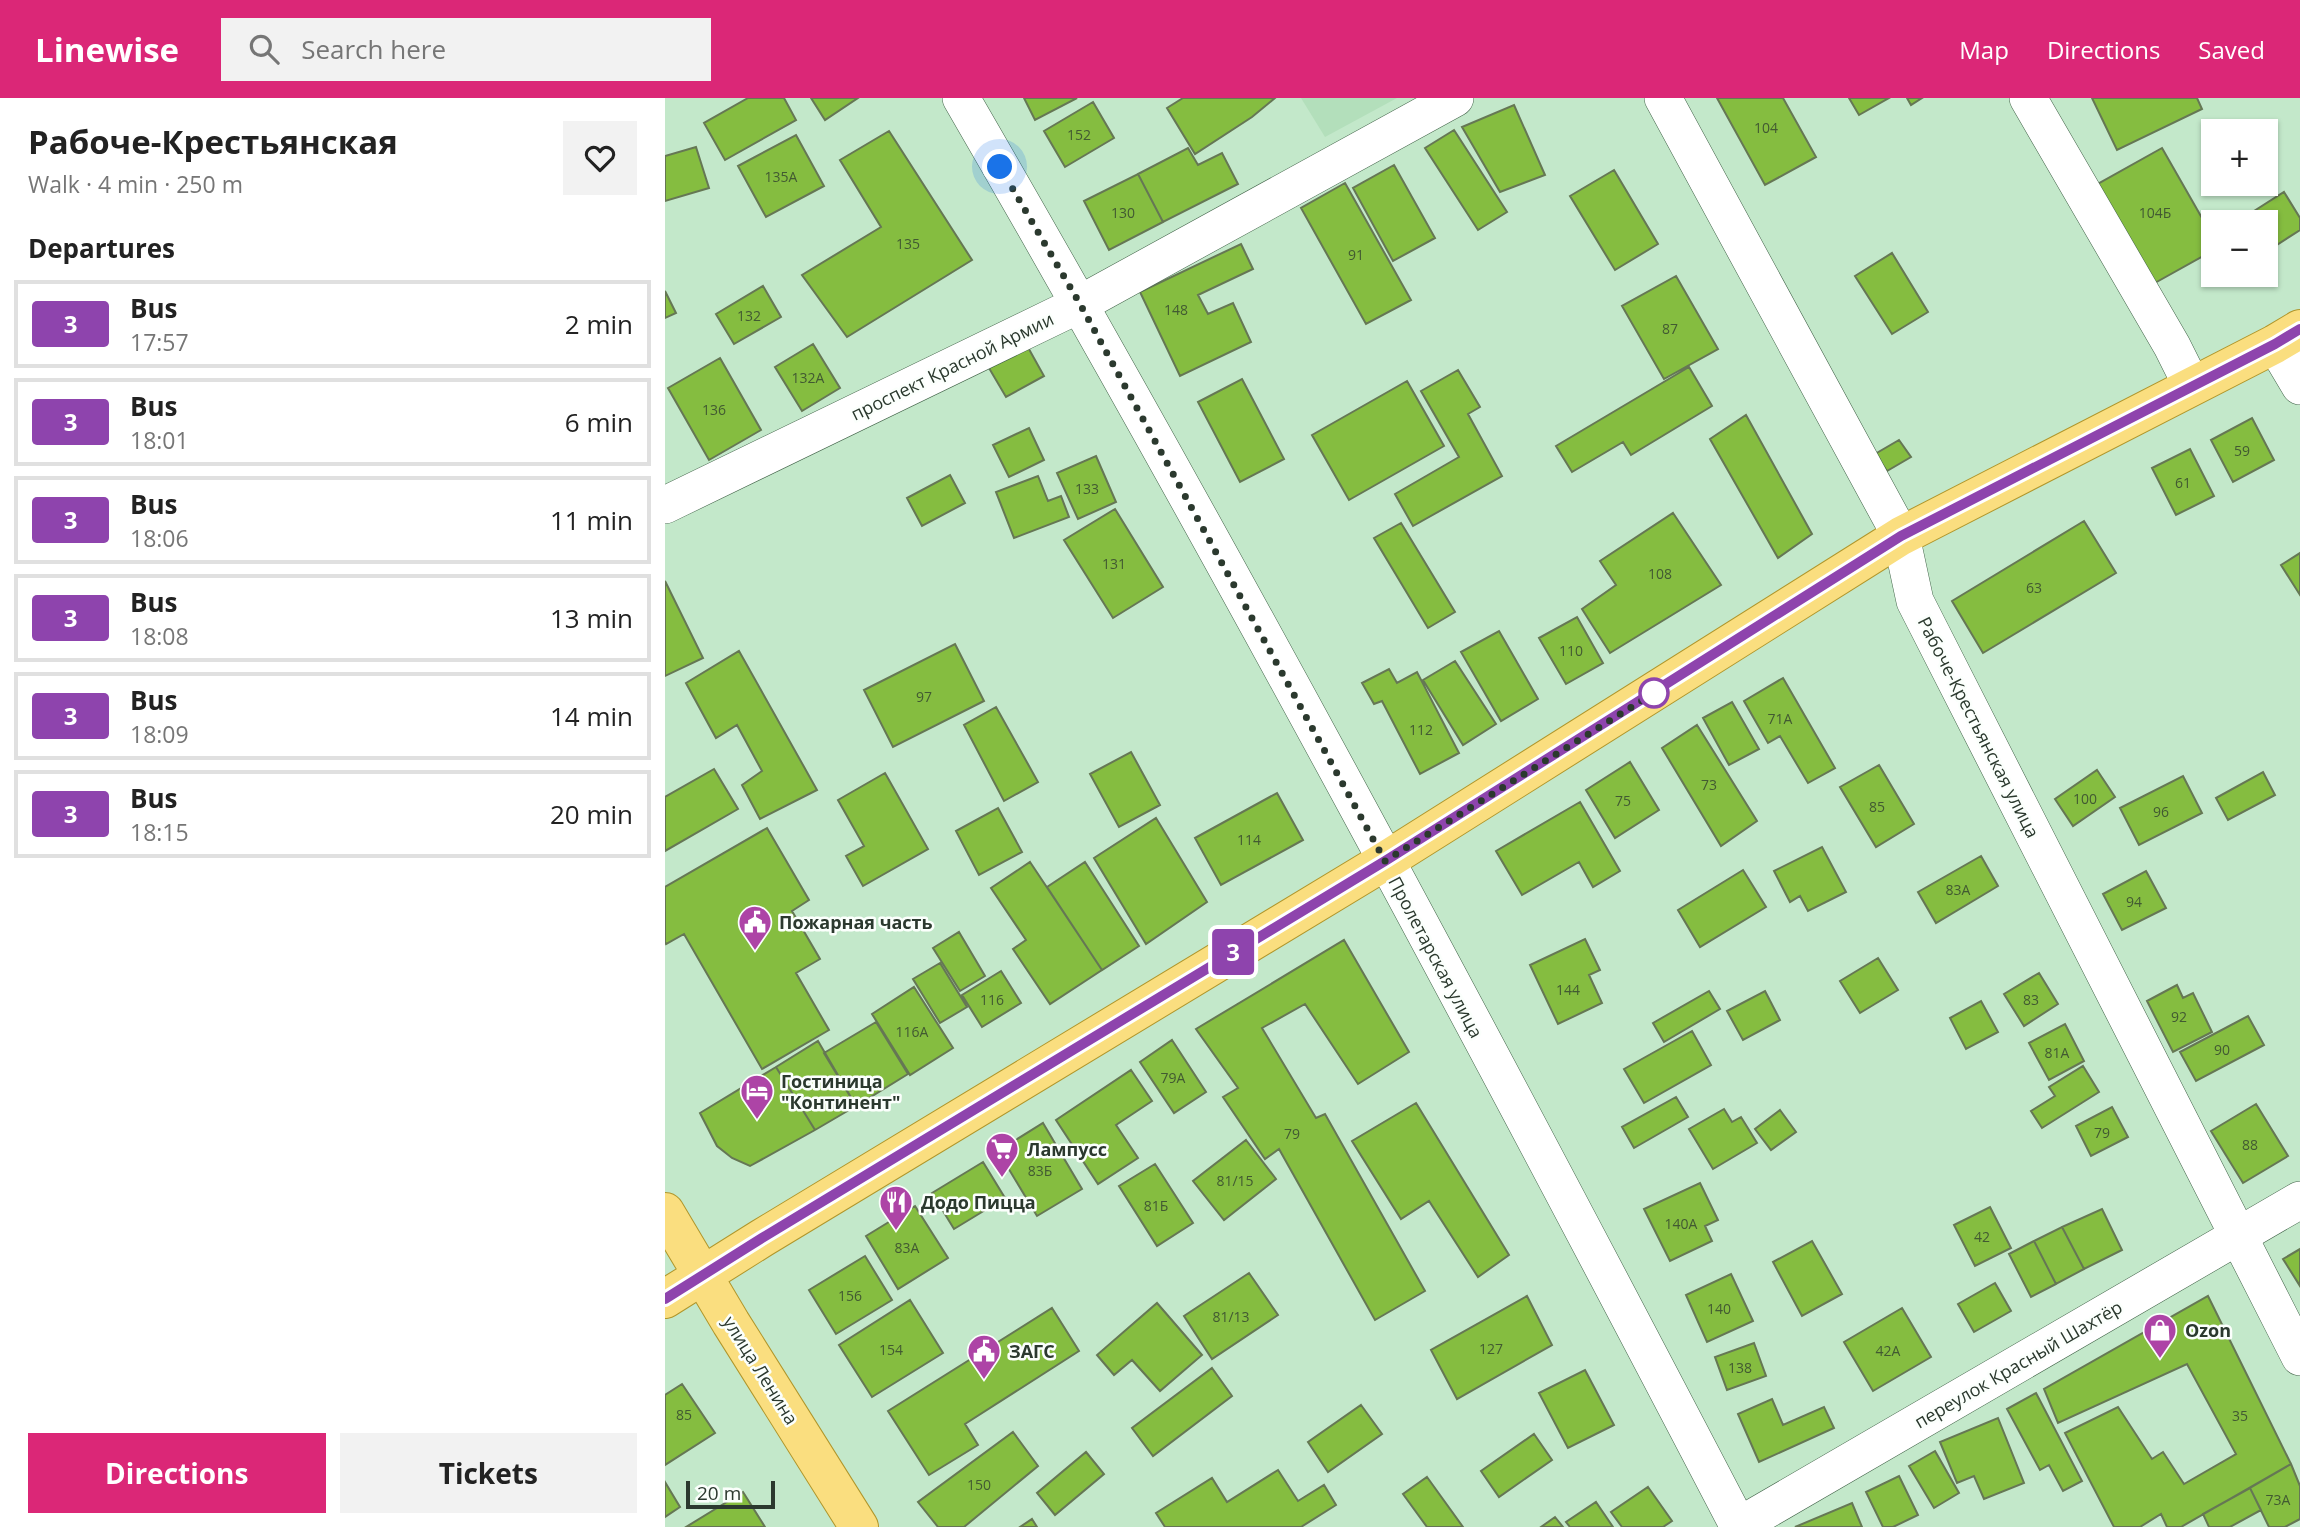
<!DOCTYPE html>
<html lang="en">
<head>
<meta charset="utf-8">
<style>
	body { margin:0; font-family:"Open Sans",sans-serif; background:#f2f2f2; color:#222; height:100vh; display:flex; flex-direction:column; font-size:26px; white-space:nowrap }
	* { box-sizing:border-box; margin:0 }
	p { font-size:23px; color:#767676 }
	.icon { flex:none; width:38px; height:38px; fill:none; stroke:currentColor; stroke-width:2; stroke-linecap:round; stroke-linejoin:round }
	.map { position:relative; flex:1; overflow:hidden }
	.details { display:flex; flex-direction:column; background:#fff; width:665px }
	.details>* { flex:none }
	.badge { padding:0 14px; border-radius:5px; font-size:24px; line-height:46px }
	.controls { position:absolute; left:1536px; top:21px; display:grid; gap:14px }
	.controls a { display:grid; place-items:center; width:77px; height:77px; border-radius:0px; background:#fff; box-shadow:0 2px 5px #0004; font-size:35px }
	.scale { position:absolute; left:21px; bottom:18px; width:89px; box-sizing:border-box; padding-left:7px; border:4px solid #2b392e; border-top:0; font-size:19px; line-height:24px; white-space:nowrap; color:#2b392e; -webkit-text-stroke:5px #fbfffc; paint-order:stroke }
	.you { position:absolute; width:35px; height:35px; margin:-18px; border:5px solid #fff; border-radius:50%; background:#1a73e8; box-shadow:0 0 0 10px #1a73e833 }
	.map>.badge { position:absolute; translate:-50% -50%; box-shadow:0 0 0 4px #fff }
	h2 { padding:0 28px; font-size:26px; line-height:63px }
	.round { display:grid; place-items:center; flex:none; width:74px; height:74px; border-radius:0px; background:#f2f2f2 }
	.summary { display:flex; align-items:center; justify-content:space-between; height:119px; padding:0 28px }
	h1 { font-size:33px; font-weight:700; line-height:52px }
	.action { display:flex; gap:14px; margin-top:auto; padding:14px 28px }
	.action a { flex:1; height:80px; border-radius:0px; background:#db2777; color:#fff; font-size:28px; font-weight:700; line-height:80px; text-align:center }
	.action a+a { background:#f2f2f2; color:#222 }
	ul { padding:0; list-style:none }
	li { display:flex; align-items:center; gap:21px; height:88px; margin:0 14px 10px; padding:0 14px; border:4px solid #e0e0e0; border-radius:0px }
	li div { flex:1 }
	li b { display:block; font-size:26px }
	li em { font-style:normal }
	li .badge { min-width:77px; font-weight:700; text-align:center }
	header { display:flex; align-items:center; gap:42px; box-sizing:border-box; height:98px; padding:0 35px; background:#db2777; color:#fff }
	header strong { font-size:33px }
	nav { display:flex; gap:38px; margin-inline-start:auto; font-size:24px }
	.search { width:490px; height:63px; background:#f2f2f2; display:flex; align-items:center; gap:18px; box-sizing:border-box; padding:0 24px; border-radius:0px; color:#767676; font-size:26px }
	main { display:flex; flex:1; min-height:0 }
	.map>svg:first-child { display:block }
</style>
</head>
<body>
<header>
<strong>Linewise</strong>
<div class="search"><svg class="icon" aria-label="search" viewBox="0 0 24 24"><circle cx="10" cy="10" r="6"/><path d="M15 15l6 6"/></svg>Search here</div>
<nav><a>Map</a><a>Directions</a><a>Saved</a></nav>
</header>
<main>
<section class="details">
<div class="summary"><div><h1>Рабоче-Крестьянская</h1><p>Walk · 4 min · 250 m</p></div><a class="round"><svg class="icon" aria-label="heart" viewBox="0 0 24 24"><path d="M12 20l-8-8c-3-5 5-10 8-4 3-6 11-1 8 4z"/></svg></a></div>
<h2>Departures</h2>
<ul>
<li><span class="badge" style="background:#8e44ad;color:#fff">3</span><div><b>Bus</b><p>17:57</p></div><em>2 min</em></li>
<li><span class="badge" style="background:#8e44ad;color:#fff">3</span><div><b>Bus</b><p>18:01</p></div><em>6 min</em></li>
<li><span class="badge" style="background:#8e44ad;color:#fff">3</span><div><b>Bus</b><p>18:06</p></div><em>11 min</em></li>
<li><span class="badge" style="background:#8e44ad;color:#fff">3</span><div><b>Bus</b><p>18:08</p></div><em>13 min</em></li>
<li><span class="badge" style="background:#8e44ad;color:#fff">3</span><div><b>Bus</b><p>18:09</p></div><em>14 min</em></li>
<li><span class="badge" style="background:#8e44ad;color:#fff">3</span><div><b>Bus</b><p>18:15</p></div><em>20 min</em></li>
</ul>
<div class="action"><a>Directions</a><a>Tickets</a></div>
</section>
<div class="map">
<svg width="1635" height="1429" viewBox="0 0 1635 1429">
	<rect width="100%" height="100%" fill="#c3e8ca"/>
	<path fill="#b3dfbb" d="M636,0H732L660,39Z"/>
	<path fill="#85bd40" stroke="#657754" stroke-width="2" d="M83,0H119L131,22L60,62L39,25Z
		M146,0H193L160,22Z
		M359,0H412L370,22Z
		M518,0H610L587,19L530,56L502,10Z
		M1052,0H1118L1151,59L1100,87Z
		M1184,0H1224L1194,17Z
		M1242,0H1257L1246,7Z
		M1427,0H1532L1537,11L1452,52Z
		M428,4L449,40L400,69L379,33Z
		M849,7L880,77L835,94L797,29Z
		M789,32L842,114L813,132L760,50Z
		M224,33L307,162L182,239L137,177L216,129L175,62Z
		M131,37L159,88L101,119L73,68Z
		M31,49L44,90L0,103V58Z
		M523,50L533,67L557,55L573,86L498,124L473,76Z
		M1497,50L1549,141V152L1488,186L1431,87Z
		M729,67L770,140L728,163L688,90Z
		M949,72L993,146L950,172L905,98Z
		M473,76L498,124L444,152L419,103Z
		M680,85L746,202L701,226L636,110Z
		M1619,94L1635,120V132L1601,154V124H1580L1578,120Z
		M576,146L588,171L533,197L543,216L568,205L586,244L515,278L475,194Z
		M1227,155L1263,214L1227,236L1190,178Z
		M1011,178L1053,251L999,281L957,208Z
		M98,188L116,219L69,246L51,216Z
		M0,193L11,215L0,220Z
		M360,244L379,278L341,299L321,265Z
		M148,246L175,290L137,313L110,269Z
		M55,260L96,332L44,362L3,290Z
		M1024,269L1047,308L966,357L958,344L907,374L891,348Z
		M793,272L815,309L803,316L837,378L748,428L730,396L794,359L756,293Z
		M577,281L619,361L575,384L533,304Z
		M742,283L779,348L684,402L647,337Z
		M1081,317L1147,436L1113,460L1045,341Z
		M1587,320L1609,362L1568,384L1546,342Z
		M364,330L379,362L344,379L328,347Z
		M1234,342L1246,359L1222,373L1210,356Z
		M1525,351L1549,398L1511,417L1487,370Z
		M431,358L451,404L413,421L392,375Z
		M285,377L300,405L257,428L242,400Z
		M373,378L383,403L396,398L404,419L349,440L331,394Z
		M450,411L498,489L448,520L399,442Z
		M1008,415L1056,487L945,555L917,511L951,487L935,463Z
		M1419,423L1451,475L1318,555L1287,503Z
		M736,425L790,514L763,530L709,440Z
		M1635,455V497L1616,467Z
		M0,483L38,560L0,578Z
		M912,519L938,565L901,586L874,540Z
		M834,533L873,601L836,623L796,554Z
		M290,546L319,603L228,649L199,592Z
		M74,553L152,692L95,721L77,687L97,673L72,627L51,640L21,585Z
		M790,563L831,626L798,647L758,582Z
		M724,571L732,585L752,574L794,655L755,676L717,603L709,606L697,585Z
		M1118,580L1170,670L1143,685L1115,638L1103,645L1079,603Z
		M1067,604L1094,651L1064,667L1038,620Z
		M331,609L373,684L339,703L299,627Z
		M1032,627L1092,723L1056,748L997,650Z
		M466,654L495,707L454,729L425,676Z
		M965,664L994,712L950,740L921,692Z
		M1214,667L1249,726L1211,749L1175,689Z
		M49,671L73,711L0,753V699Z
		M1432,672L1450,699L1408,728L1390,701Z
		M1598,674L1610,697L1563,722L1551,700Z
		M220,675L263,751L198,788L181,758L199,748L173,702Z
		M1518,678L1537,715L1474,747L1455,710Z
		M612,695L638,742L556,787L530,740Z
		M915,704L955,773L928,789L914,764L857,797L831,753Z
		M333,710L357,754L314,777L291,733Z
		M491,720L542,804L481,846L429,760Z
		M102,730L144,802L127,813L155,861L131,875L164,932L97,971L19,836L1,846L0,844V789Z
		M1157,749L1181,794L1143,813L1135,798L1125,804L1109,773Z
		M1316,758L1333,788L1271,825L1253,794Z
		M365,764L437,872L385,906L348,851L361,842L326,790Z
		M420,764L474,848L437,872L382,789Z
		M1078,772L1101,809L1035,849L1013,812Z
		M1481,773L1501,810L1457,832L1438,796Z
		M294,834L320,878L295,893L268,850Z
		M920,841L935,872L924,877L937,905L893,926L865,867Z
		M679,842L744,954L693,986L640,906L597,930L651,1020L660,1016L760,1193L710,1222L614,1051L600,1061L558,999L573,990L531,931Z
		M1213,860L1233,892L1195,915L1175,883Z
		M275,865L302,909L275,925L248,881Z
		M336,873L356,905L317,929L297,897Z
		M1374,875L1393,906L1359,928L1339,896Z
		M1512,887L1518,900L1528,895L1547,934L1508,954L1482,903Z
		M249,889L288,950L245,977L207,916Z
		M1044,893L1055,911L999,944L988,925Z
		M1100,893L1115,922L1078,942L1062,913Z
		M1316,903L1333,934L1301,951L1285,920Z
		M1583,918L1599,947L1531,983L1515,954Z
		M211,924L243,976L191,1008L159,955Z
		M1400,926L1419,963L1384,982L1364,945Z
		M1027,933L1046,967L979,1005L959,971Z
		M507,942L541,994L509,1015L475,964Z
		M153,943L191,1008L150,1032L111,969Z
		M1418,968L1434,994L1377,1030L1366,1013L1390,998L1384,989Z
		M111,969L150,1032L85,1068L67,1060L52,1048L35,1015Z
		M466,972L487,1003L451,1027L473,1060L433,1086L391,1022Z
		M1011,999L1023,1019L969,1050L957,1029Z
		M751,1005L844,1157L813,1179L764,1103L736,1121L687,1043Z
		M1591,1006L1623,1058L1578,1085L1546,1033Z
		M1447,1009L1463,1039L1426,1058L1411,1028Z
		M1059,1011L1067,1024L1076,1019L1092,1045L1048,1071L1024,1031Z
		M1115,1012L1131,1034L1106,1052L1090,1031Z
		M378,1025L417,1091L372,1118L333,1053Z
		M581,1042L611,1081L559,1122L528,1083Z
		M318,1064L340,1100L289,1131L267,1095Z
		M490,1066L528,1125L492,1148L454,1088Z
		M1035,1085L1053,1122L1040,1128L1047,1143L1005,1163L979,1111Z
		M250,1108L283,1160L233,1191L201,1138Z
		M1325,1109L1346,1150L1310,1168L1289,1127Z
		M1437,1111L1457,1152L1419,1171L1397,1129Z
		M1397,1129L1419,1171L1391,1186L1369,1143Z
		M1147,1143L1177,1196L1137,1218L1108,1164Z
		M1369,1143L1391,1186L1366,1199L1344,1156Z
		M1635,1151V1188L1618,1161Z
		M200,1158L227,1202L171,1236L144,1192Z
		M584,1175L613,1217L547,1261L519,1218Z
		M1066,1176L1088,1223L1042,1244L1021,1197Z
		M1330,1185L1346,1213L1309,1234L1293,1206Z
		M862,1198L887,1247L792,1301L766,1252Z
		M1543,1198L1626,1366L1516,1429H1502L1496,1416L1475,1429H1449L1400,1335L1453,1309L1487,1361L1498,1354L1519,1386L1571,1356L1522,1266L1393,1325L1379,1291Z
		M245,1202L278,1255L207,1299L174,1247Z
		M492,1205L537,1257L495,1293L467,1262L449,1277L432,1257Z
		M387,1210L414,1253L300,1326L313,1347L264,1377L223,1313Z
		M1237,1210L1266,1259L1208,1293L1179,1244Z
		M1089,1245L1101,1278L1062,1292L1050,1259Z
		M547,1270L567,1298L488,1358L467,1330Z
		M920,1272L949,1327L903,1350L874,1295Z
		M17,1286L50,1335L0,1367V1297Z
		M1371,1295L1417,1383L1398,1393L1384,1367L1375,1372L1342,1311Z
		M1107,1301L1118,1327L1159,1309L1169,1330L1094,1364L1073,1316Z
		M696,1307L717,1336L663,1374L643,1344Z
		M1333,1320L1359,1385L1319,1401L1309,1378L1292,1385L1275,1344Z
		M348,1334L373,1368L299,1429H273L253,1404Z
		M869,1336L887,1362L834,1399L816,1373Z
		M1270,1353L1294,1395L1269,1410L1244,1368Z
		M421,1354L439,1376L390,1417L372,1395Z
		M1626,1366L1635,1388V1421L1620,1429H1604L1585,1390Z
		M613,1372L633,1403L659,1387L671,1407L636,1429H500L491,1415L547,1380L562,1404Z
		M1234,1378L1253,1417L1228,1429H1218L1201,1394Z
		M762,1379L798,1429H762L738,1396Z
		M0,1384L15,1409L0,1419Z
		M983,1389L1007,1423L998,1429H957L946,1414Z
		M1585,1390L1596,1412L1565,1429H1544L1538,1416Z
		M78,1394L100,1429H21Z
		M931,1404L948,1429H905L901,1424Z
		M1187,1405L1197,1429H1130Z
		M890,1419L898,1429H876Z
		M367,1421L372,1429H355Z"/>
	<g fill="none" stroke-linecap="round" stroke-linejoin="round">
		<defs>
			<path id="minor" d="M296,0C568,469 823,948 1074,1429
				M998,0L1236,438L1250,503L1635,1259
				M1363,0L1507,248L1527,288
				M1610,246L1635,288
				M0,407L415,206L790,0
				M1072,1429L1635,1102"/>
			<path id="major" d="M0,1114L66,1225L194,1429
				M0,1201L97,1140L720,763L1236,438L1610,246L1635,231"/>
		</defs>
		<use href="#minor" stroke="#426349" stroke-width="38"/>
		<use href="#major" stroke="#b0962b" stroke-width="40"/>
		<use href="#minor" stroke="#fff" stroke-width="37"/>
		<use href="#major" stroke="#fade7f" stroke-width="38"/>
	</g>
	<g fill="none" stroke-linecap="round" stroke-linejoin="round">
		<defs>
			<path id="line" d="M0,1201L97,1140L720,763L1236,438L1610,246L1635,231"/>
		</defs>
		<use href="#line" stroke="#fff" stroke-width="16"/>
		<use href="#line" stroke="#8e44ad" stroke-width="10"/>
		<path stroke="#2b392e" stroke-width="7" stroke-dasharray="0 12.6" d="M335,69L415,206L720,763L989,595"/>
	</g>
	<defs>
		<symbol id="civic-pin" viewBox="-11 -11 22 30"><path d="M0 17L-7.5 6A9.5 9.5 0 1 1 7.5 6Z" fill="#ad44a6" stroke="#fbfffc"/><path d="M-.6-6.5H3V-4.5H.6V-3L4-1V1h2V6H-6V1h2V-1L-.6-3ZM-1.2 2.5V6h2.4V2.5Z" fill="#fff"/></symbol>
		<symbol id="hotel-pin" viewBox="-11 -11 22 30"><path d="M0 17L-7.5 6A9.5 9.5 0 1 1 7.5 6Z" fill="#ad44a6" stroke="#fbfffc"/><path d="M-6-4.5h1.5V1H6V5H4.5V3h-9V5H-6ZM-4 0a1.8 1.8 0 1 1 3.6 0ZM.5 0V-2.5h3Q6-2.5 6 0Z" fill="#fff"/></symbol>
		<symbol id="supermarket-pin" viewBox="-11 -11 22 30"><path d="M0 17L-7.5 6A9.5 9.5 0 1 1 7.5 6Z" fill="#ad44a6" stroke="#fbfffc"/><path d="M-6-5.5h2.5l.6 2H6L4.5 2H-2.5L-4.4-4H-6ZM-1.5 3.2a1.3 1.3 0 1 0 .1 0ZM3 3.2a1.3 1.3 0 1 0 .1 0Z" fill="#fff"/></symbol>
		<symbol id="restaurant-pin" viewBox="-11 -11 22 30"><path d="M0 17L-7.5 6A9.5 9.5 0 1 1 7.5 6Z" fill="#ad44a6" stroke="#fbfffc"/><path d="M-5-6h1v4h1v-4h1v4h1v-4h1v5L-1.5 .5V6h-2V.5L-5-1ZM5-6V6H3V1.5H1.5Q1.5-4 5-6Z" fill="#fff"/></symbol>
		<symbol id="shop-pin" viewBox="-11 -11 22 30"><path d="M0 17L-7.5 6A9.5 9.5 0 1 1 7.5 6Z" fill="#ad44a6" stroke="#fbfffc"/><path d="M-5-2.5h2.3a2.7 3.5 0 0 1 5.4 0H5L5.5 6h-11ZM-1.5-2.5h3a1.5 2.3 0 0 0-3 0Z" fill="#fff"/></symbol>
	</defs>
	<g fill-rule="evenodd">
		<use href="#civic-pin" x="71" y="805" width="38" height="52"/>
		<use href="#hotel-pin" x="73" y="974" width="38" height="52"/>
		<use href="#supermarket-pin" x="318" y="1032" width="38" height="52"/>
		<use href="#restaurant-pin" x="212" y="1085" width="38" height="52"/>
		<use href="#shop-pin" x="1476" y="1213" width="38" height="52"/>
		<use href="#civic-pin" x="300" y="1234" width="38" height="52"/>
	</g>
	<circle fill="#fff" stroke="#8e44ad" stroke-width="3.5" cx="989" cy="595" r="14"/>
	<g text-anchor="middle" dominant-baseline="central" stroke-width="5" stroke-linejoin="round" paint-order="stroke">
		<g font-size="14" fill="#425a32">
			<text x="1101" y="29">104</text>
			<text x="414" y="36">152</text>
			<text x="116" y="78">135А</text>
			<text x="458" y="114">130</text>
			<text x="1490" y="114">104Б</text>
			<text x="243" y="145">135</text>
			<text x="691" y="156">91</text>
			<text x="511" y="211">148</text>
			<text x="84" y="217">132</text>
			<text x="1005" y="230">87</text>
			<text x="143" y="279">132А</text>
			<text x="49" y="311">136</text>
			<text x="1577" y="352">59</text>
			<text x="1518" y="384">61</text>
			<text x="422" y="390">133</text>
			<text x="449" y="465">131</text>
			<text x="995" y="475">108</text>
			<text x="1369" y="489">63</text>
			<text x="906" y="552">110</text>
			<text x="259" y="598">97</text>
			<text x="1115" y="620">71А</text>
			<text x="756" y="631">112</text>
			<text x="1044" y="686">73</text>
			<text x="1420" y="700">100</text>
			<text x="958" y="702">75</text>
			<text x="1212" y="708">85</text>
			<text x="1496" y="713">96</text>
			<text x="584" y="741">114</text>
			<text x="1293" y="791">83А</text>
			<text x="1469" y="803">94</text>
			<text x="903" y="891">144</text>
			<text x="327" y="901">116</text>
			<text x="1366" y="901">83</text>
			<text x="1514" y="918">92</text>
			<text x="247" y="933">116А</text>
			<text x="1557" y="951">90</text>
			<text x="1392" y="954">81А</text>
			<text x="508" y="979">79А</text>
			<text x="1437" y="1034">79</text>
			<text x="627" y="1035">79</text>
			<text x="1585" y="1046">88</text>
			<text x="375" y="1072">83Б</text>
			<text x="570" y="1082">81/15</text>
			<text x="491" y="1107">81Б</text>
			<text x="1016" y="1125">140А</text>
			<text x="1317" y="1138">42</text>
			<text x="242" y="1149">83А</text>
			<text x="185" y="1197">156</text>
			<text x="1054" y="1210">140</text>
			<text x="566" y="1218">81/13</text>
			<text x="826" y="1250">127</text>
			<text x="226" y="1251">154</text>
			<text x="1223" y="1252">42А</text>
			<text x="1075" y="1269">138</text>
			<text x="19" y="1316">85</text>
			<text x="1575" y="1317">35</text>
			<text x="314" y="1386">150</text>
			<text x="1613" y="1401">73А</text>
		</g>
		<g font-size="18" fill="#2b392e" stroke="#fbfffc">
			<text transform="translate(287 268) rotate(-26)">проспект Красной Армии</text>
			<text transform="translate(1314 629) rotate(63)">Рабоче-Крестьянская улица</text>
			<text transform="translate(771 859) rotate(62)">Пролетарская улица</text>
			<text transform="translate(1353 1266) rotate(-30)">переулок Красный Шахтёр</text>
			<text transform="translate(96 1272) rotate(58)">улица Ленина</text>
		</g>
		<g font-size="18" font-weight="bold" fill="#2b392e" stroke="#fbfffc" text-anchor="start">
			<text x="114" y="824">Пожарная часть</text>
			<text x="116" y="983">Гостиница<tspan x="116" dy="21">"Континент"</tspan></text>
			<text x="362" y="1051">Лампусс</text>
			<text x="256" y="1104">Додо Пицца</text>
			<text x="1520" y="1232">Ozon</text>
			<text x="344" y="1253">ЗАГС</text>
		</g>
	</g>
</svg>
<div class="controls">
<a>+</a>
<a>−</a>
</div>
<div class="scale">20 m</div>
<div class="you" style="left:335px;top:69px"></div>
<b class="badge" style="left:568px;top:854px;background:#8e44ad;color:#fff">3</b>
</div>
</main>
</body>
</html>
